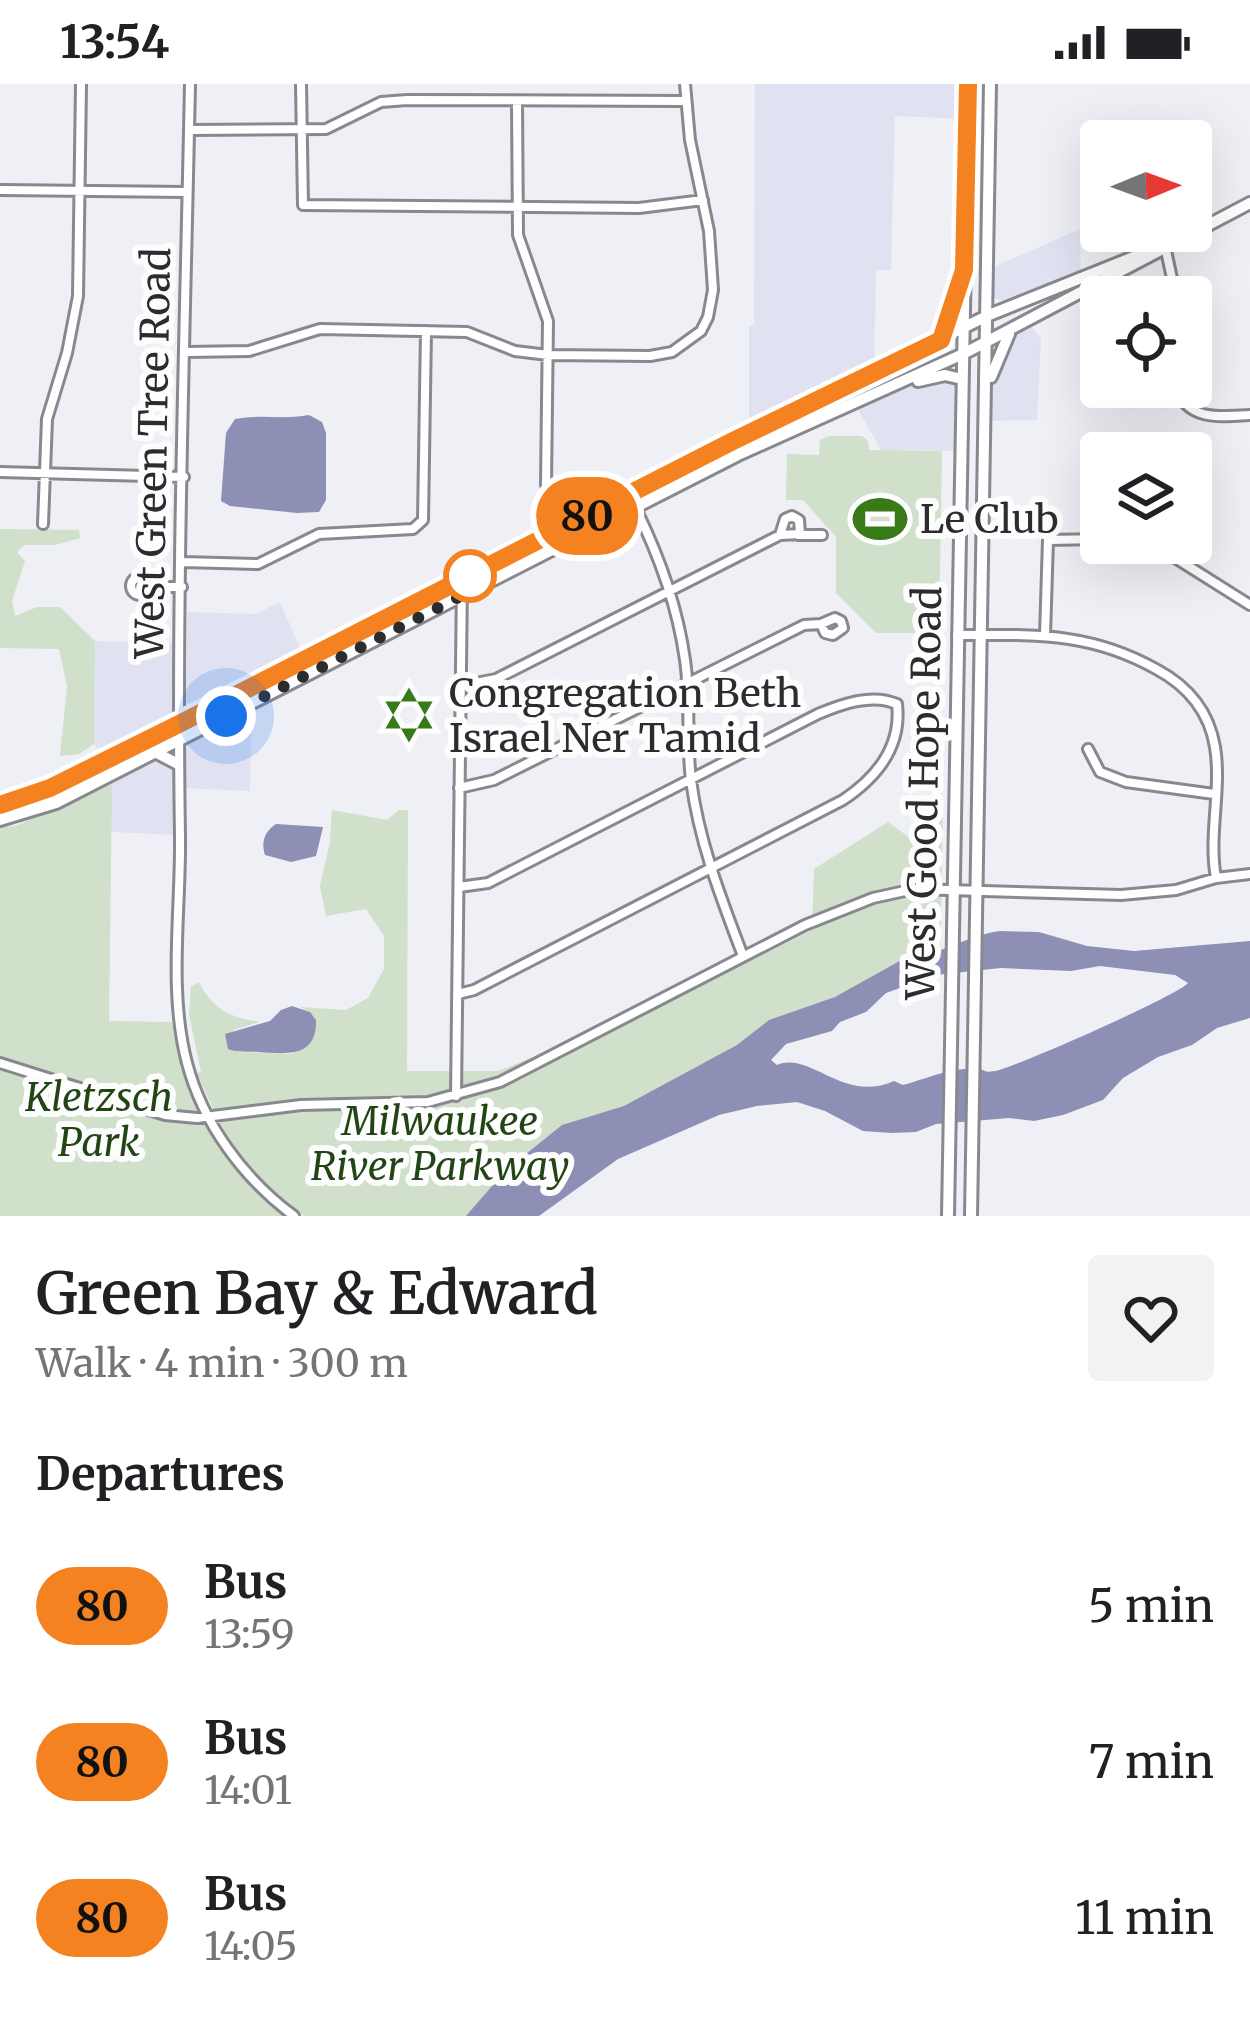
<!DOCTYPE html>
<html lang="en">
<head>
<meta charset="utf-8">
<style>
	body { margin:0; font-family:Merriweather,serif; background:#f2f2f2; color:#202124; height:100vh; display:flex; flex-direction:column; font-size:45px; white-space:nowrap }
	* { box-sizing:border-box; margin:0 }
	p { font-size:39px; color:#757577 }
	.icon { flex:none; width:66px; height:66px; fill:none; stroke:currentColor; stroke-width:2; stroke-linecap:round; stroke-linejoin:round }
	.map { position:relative; height:1132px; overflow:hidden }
	.sheet { display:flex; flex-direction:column; background:#fff; flex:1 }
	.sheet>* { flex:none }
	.badge { padding:0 24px; border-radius:39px; font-size:42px; line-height:78px }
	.needle { width:78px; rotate:89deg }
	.tools { position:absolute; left:1080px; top:36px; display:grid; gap:24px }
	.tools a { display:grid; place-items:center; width:132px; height:132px; border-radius:12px; background:#fff; box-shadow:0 12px 48px #0002; font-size:60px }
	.you { position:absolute; width:60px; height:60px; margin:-30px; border:9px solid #fff; border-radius:50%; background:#1a73e8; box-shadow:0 0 0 18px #1a73e833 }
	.map>.badge { position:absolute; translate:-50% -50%; box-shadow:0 0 0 6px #fff }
	h2 { padding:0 36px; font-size:45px; line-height:108px }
	.round { display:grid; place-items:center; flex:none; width:126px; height:126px; border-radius:12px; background:#f2f2f2 }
	.summary { display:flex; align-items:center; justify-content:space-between; height:204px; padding:0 36px }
	h1 { font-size:57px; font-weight:600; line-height:90px }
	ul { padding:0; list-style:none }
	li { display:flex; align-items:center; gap:36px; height:156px; padding:0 36px }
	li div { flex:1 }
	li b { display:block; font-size:45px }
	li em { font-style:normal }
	li .badge { min-width:132px; font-weight:700; text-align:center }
	.status { display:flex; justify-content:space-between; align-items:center; height:84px; padding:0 60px; background:#fff; direction:ltr }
	.status svg { height:33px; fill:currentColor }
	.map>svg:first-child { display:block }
</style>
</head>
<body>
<div class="status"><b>13:54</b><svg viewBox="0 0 49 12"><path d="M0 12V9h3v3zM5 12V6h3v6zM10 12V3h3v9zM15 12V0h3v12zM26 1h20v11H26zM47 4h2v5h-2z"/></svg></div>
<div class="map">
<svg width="1250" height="1132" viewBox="0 0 1250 1132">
	<rect width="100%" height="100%" fill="#efeff6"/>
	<path fill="#e1e2f1" d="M755,0H968L967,35L895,32L891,186H876L874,289L749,349V242L754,241Z
		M1080,145L1081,193L1009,218L989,213V185Z
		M1027,236L1041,255L1037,336L986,337L987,306L1002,259Z
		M926,295H962L961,367L881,366L855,320Z
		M280,518L303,571L198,623L187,619V528L256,530Z
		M95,557L182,559L179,640L102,673L94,660Z
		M252,619L250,707L179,704L180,751L111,748V690L154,669L178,679L179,656Z"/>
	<path fill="#d0e0ca" d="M829,352H862L868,357L869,366L942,367L939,549H876L836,509V453L803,416H786L787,370L819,371L820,356Z
		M0,445L79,446L80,454L55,461H24L17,468L25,477L12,517L15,532L37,523H60L95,557L94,660L79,670L60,672L67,602L59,565L0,564Z
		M112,700L109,937L172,938C190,1025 218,1077 289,1132H0V743L15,742Z
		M938,717H943L940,880L811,940L507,1132H304C251,1102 219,1042 197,989L201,988L189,930L191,903L199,898C213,926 230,933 259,938L233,946L237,968L293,970L310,928L300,923L346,926L368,914L384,885V852L366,825L326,832L320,802L330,758L332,726L387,736L399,726H408L407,987H499L567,959L568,969L812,846L814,785L888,738L917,759Z"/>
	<path fill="#8e8fb4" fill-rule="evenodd" d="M309,331L322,338L326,349V416L319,428L297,429L230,422L221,417L226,349L235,335C260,330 283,336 309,331Z
		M276,740L323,743L316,772L291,778L265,771C261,758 264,748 276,740Z
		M1000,847L1039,848L1087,862L1134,867L1250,857V934L1217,944L1192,961L1158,973L1123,994L1103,1016L1063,1031L1034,1037L1009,1034L936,1040L916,1048L892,1049L863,1047L825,1027L797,1018L757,1022L719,1031L618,1075L539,1132H466L506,1086L562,1041L624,1022L737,961L769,936L835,913L905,874C937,873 967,851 1000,847ZM1100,882L1175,891L1188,899C1179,911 1014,984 995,987C981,989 989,986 976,985C951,983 926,995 903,1001L894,997C843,1020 811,967 777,981L771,976L786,960L832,947L840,938L866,928L886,909L936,891L1001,884L1071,887Z
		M292,922L310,928L316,936C317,974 287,970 258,968C246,967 238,969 228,965L225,950L270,937L281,926Z"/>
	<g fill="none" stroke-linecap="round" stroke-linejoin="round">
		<defs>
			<path id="minor" d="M190,0C185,251 176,502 180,753C181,826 168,907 187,979C203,1040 244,1095 294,1132
				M301,0L303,121L639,124L703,116
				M517,19L518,151L548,237L546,400L550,426L564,458
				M189,46L326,45L381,18L407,16L685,17
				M0,106L187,108
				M1165,162L1176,213
				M186,268L249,267L320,245L467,248L515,267L548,271L650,272L672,268L701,247L708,233L713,206L709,147L690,56L685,0
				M1176,303C1187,337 1219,333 1250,331
				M0,388L184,393
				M629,411C656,463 677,518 685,576C691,616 686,656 691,696C699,758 721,814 743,872
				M43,440L47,335L67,269L78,212L81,0
				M798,451H822
				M1131,459L1169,470L1250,521
				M183,478L258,480L319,450L413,445L423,436L426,247
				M131 502a9 9 0 1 1 18 0a9 9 0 1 1-18 0Z
				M149,503H182
				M957,551C1032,551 1088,547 1156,585C1188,602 1209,627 1215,663C1222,706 1208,751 1216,794
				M1045,551L1048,456L1101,455
				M460,602L496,595L780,451L800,450L799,436L792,432L785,435L780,451
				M1088,665L1100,688L1126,698L1214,710
				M459,704L494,696L804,541L821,540L825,549L833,551L843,544L841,537L835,534L821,540
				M458,910L474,906L843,716C876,694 902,663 897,620C872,609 842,620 818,630L488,799L459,803
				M0,979L165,1031L197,1034L301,1021L428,1018L500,998L805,841L873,814L914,805L1121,811L1176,806L1216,794L1250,790
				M456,1012L462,497"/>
			<path id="major" d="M941,255L958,206
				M991,293L1009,250
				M918,297L945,291L962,295
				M157,669L178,680
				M0,721L50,704L179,640L731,358L989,231L1156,164
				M0,736L56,719L738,371L963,270L1250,119
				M948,1132L968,0
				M971,1132L990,0"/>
		</defs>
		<use href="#minor" stroke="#88888f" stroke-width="14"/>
		<use href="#major" stroke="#88888f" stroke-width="16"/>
		<use href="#minor" stroke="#fff" stroke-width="8"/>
		<use href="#major" stroke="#fff" stroke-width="10"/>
	</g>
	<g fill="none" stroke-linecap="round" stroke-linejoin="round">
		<defs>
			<path id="line" d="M0,721L50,704L179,640L731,358L941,256L964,186L968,0"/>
		</defs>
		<use href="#line" stroke="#fff" stroke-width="27"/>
		<use href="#line" stroke="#f58220" stroke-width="18"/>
		<path stroke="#2b2c2e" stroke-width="12" stroke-dasharray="0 21.6" d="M226,632L461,512L462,497L470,492"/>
	</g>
	<defs>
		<symbol id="stadium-bare" viewBox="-9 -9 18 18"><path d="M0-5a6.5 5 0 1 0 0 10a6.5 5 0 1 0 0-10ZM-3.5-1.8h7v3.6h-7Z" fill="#387918" stroke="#fdfdfe" stroke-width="2.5" paint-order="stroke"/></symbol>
		<symbol id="synagogue-bare" viewBox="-9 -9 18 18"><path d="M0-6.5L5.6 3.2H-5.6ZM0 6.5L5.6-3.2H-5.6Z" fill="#387918" stroke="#fdfdfe" stroke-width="2.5" paint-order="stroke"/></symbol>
	</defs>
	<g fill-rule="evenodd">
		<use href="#stadium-bare" x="842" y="397" width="76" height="76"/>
		<use href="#synagogue-bare" x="371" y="593" width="76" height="76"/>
	</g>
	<circle fill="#fff" stroke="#f58220" stroke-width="6" cx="470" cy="492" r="24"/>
	<g text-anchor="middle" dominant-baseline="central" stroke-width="12" stroke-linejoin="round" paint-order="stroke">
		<g font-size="39" fill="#2b2c2e" stroke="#fdfdfe">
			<text transform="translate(153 369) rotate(-89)">West Green Tree Road</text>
			<text transform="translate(924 709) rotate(-89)">West Good Hope Road</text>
		</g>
		<g font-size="39" fill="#2b2c2e" stroke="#fdfdfe" text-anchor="start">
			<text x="920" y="435">Le Club</text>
			<text x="449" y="609">Congregation Beth<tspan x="449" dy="45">Israel Ner Tamid</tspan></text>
		</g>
		<g font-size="39" font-style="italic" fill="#234515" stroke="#fdfdfe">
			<text x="99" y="1013">Kletzsch<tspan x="99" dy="45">Park</tspan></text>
			<text x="440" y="1037">Milwaukee<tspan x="440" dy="45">River Parkway</tspan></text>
		</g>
	</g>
</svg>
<div class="tools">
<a><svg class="needle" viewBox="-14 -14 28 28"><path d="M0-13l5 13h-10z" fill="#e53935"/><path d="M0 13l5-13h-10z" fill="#757577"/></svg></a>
<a><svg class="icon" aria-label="locate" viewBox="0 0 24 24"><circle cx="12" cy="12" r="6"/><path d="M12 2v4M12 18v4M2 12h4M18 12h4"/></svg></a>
<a><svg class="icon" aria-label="layers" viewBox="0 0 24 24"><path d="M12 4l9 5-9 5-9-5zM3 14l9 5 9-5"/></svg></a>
</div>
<div class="you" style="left:226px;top:632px"></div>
<b class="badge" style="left:587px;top:432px;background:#f58220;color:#111">80</b>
</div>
<section class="sheet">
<div class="summary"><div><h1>Green Bay &amp; Edward</h1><p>Walk · 4 min · 300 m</p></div><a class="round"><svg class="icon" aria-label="heart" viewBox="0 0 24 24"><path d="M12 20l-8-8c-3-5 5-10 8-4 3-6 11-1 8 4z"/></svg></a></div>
<h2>Departures</h2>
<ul>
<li><span class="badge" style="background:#f58220;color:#111">80</span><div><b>Bus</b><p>13:59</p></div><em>5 min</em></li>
<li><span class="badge" style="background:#f58220;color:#111">80</span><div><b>Bus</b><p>14:01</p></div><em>7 min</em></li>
<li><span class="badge" style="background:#f58220;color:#111">80</span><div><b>Bus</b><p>14:05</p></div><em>11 min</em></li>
</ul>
</section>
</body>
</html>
